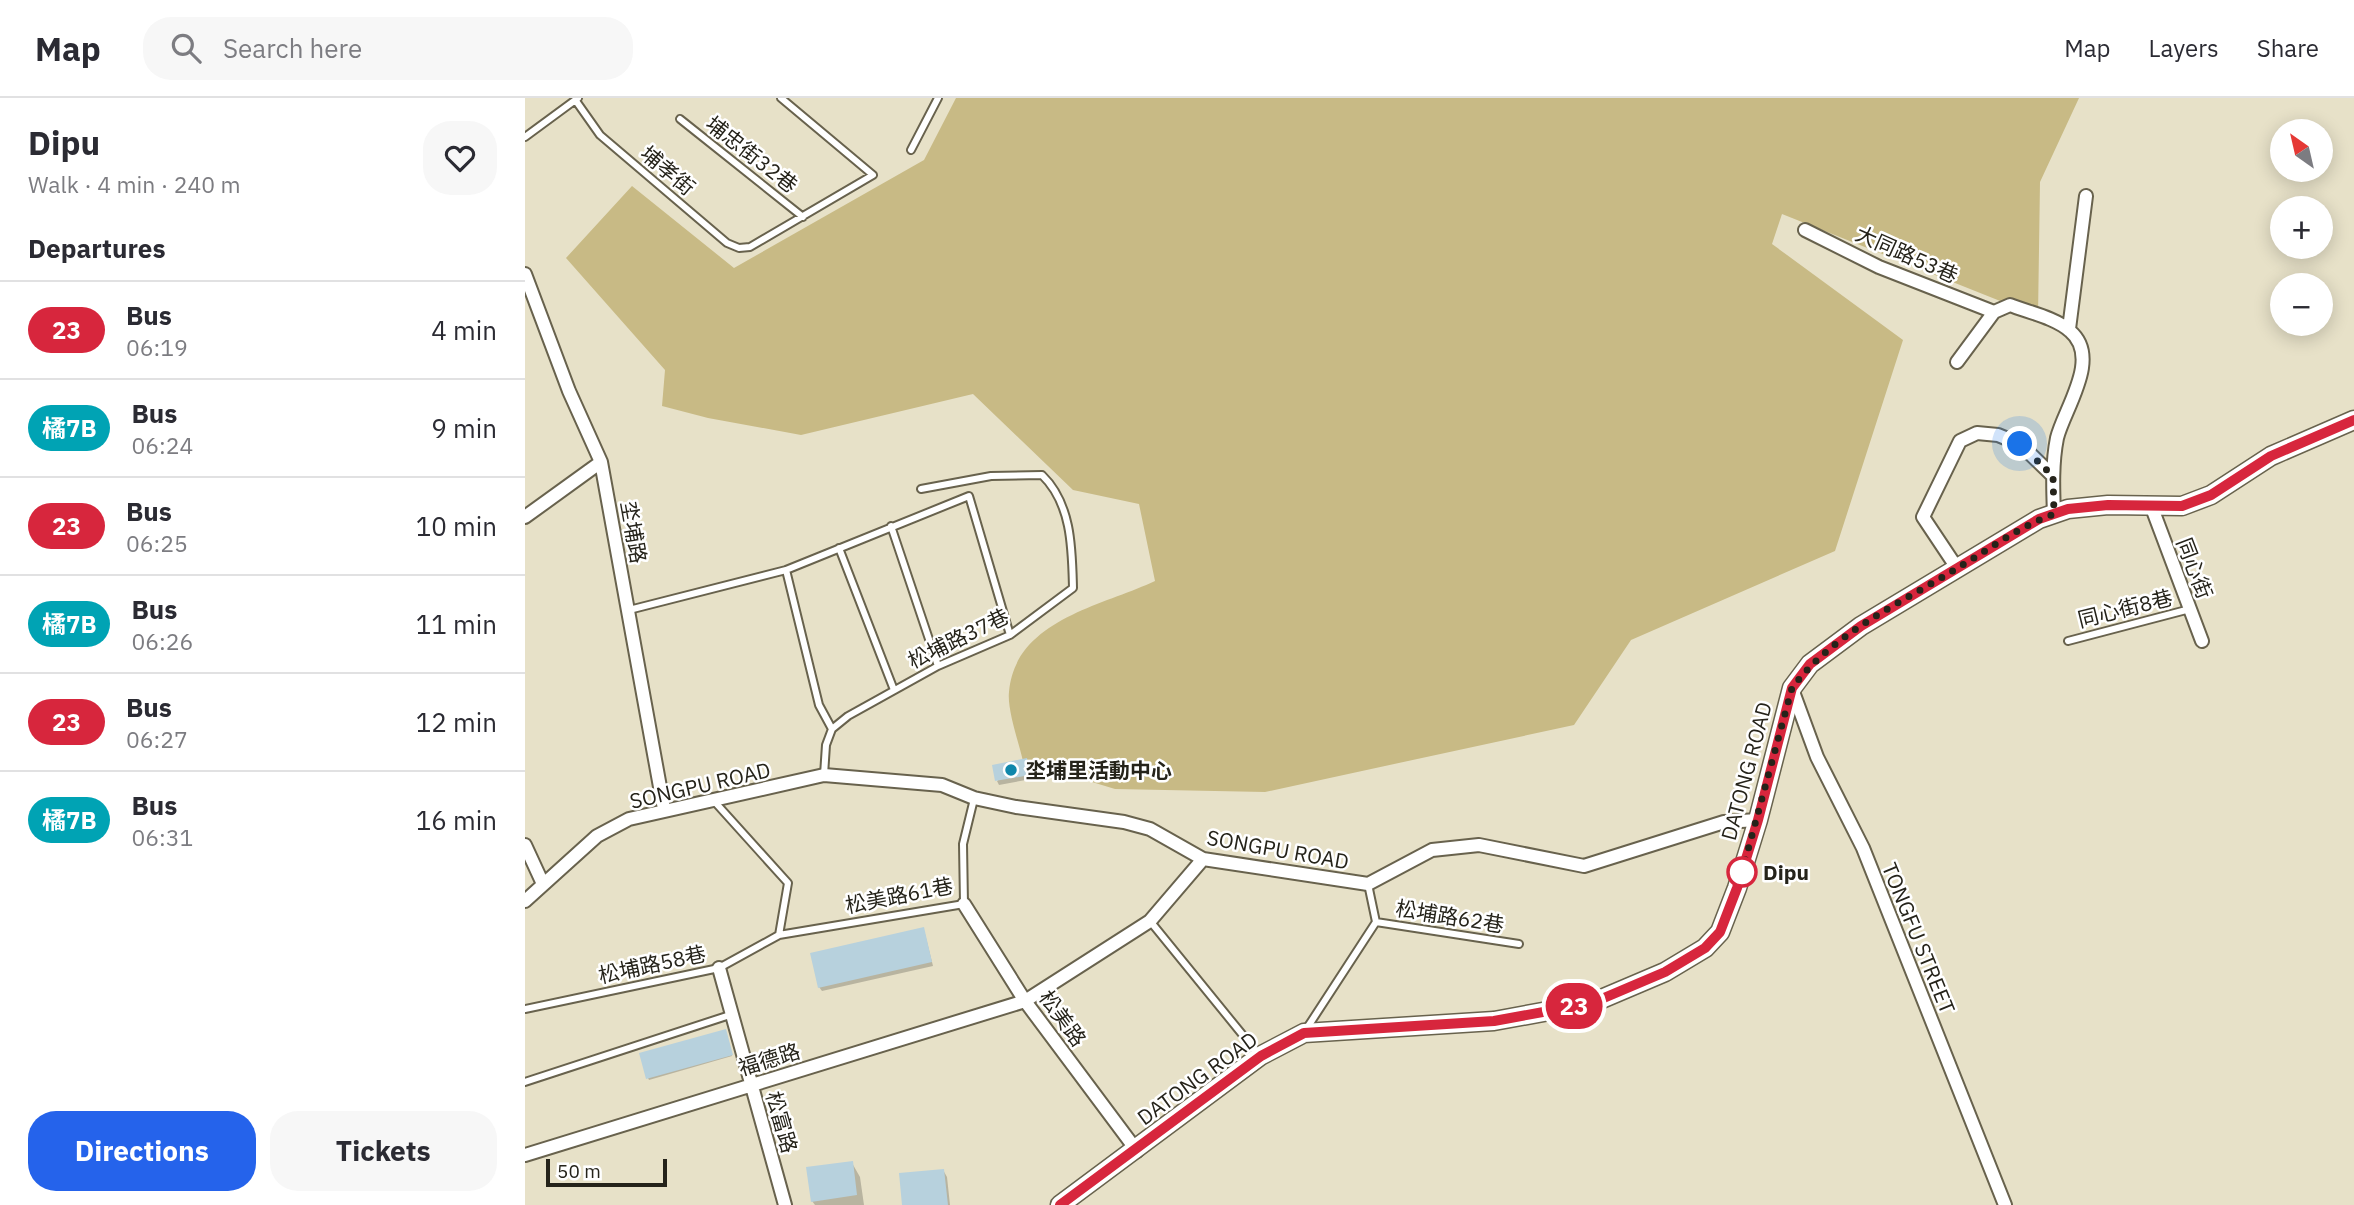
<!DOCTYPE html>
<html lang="en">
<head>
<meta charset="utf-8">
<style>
	body { margin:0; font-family:"IBM Plex Sans","Noto Sans TC",sans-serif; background:#f7f7f7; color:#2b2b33; height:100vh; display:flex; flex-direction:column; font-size:26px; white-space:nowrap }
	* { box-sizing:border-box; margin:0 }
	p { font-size:23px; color:#7c7c81 }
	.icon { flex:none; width:38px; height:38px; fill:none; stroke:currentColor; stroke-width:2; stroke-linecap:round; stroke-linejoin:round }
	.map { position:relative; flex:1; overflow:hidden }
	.details { display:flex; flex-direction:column; background:#fff; width:525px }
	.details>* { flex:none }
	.badge { padding:0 14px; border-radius:23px; font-size:24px; line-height:46px }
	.needle { width:46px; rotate:326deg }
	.fabs { position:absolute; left:1745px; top:21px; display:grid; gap:14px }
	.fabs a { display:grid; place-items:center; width:63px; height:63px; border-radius:50%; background:#fff; box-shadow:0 4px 18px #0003; font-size:35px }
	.scale { position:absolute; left:21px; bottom:18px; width:121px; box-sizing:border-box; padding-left:7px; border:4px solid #25231a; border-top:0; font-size:19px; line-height:24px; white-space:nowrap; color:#25231a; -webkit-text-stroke:5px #fff; paint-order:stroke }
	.you { position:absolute; width:35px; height:35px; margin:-18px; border:5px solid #fff; border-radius:50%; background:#1a73e8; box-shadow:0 0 0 10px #1a73e833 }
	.map>.badge { position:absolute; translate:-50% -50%; box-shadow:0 0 0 4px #fff }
	h2 { padding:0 28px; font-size:26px; line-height:63px }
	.round { display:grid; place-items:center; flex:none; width:74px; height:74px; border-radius:28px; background:#f7f7f7 }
	.head { display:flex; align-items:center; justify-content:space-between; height:119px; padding:0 28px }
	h1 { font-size:33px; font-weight:800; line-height:52px }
	.action { display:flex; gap:14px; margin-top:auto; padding:14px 28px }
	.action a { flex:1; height:80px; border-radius:28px; background:#2563eb; color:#fff; font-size:28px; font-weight:800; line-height:80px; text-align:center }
	.action a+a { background:#f7f7f7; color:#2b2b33 }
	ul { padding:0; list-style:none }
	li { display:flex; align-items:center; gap:21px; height:98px; padding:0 28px; border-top:2px solid #e1e1e2 }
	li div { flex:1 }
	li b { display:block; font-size:26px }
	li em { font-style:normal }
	li .badge { min-width:77px; font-weight:700; text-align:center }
	header { display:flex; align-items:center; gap:42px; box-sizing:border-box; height:98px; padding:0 35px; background:#fff; border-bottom:2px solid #e1e1e2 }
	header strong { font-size:33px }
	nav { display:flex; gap:38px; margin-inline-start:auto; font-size:24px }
	.search { width:490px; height:63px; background:#f7f7f7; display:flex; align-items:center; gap:18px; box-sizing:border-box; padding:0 24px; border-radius:28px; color:#7c7c81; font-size:26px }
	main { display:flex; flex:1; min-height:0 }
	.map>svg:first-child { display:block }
</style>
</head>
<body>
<header>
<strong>Map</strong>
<div class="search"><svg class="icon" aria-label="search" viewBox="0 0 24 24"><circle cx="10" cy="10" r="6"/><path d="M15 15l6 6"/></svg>Search here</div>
<nav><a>Map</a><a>Layers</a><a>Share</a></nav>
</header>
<main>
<section class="details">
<div class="head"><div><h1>Dipu</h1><p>Walk · 4 min · 240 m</p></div><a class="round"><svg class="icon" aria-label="heart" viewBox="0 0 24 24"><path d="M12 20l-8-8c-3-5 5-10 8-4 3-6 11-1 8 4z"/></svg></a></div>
<h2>Departures</h2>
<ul>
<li><span class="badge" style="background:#d7263d;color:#fff">23</span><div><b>Bus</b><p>06:19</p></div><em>4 min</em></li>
<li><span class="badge" style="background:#00a3b4;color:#fff">橘7B</span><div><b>Bus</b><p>06:24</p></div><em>9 min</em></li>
<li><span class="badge" style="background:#d7263d;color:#fff">23</span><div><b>Bus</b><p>06:25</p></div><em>10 min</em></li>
<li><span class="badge" style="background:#00a3b4;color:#fff">橘7B</span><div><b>Bus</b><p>06:26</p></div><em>11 min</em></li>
<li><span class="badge" style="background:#d7263d;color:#fff">23</span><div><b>Bus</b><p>06:27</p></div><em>12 min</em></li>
<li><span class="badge" style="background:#00a3b4;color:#fff">橘7B</span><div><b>Bus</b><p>06:31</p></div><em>16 min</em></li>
</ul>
<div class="action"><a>Directions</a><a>Tickets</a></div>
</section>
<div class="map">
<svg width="1829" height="1107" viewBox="0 0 1829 1107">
	<rect width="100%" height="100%" fill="#e7e1c8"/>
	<path fill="#c8ba85" d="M431,0H1554L1515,84L1513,218L1257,116L1247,146L1378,242L1310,453L1106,542L1049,627L740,694L590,691L498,663C494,645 482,612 484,594C490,522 577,508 630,483L614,406L548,392L448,296L276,337L183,320L137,308L140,272L41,160L107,88L209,170L399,62Z"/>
	<path fill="#0003" d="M501,662L506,681L474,687L472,683Z
		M400,836L408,868L297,893L294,889Z
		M201,935L207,958L124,982L123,980Z
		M327,1065L335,1079L339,1107H290L287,1103Z
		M418,1072L422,1079L425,1107H379Z"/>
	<path fill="#b7d1dd" d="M502,660L505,677L470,683L467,667Z
		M399,829L407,864L293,890L285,855Z
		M201,931L208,957L121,981L114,955Z
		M328,1063L332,1097L286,1104L281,1069Z
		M419,1071L423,1107H377L374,1075Z"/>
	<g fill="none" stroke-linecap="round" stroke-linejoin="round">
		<defs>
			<path id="lane" d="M51,3L75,37L202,145L214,150L225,149L348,77L256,0
				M155,21L278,119
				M0,39L53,0
				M386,52L413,0
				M366,428L413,568
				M314,450L369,592
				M261,472L444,398L485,537
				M104,512L261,472L294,607L307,631
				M1543,543L1665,511
				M299,677L301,647L307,631L323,618L413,568L485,537L548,490C547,451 547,406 517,377L466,378L396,391
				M189,703L263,785L254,837
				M625,823L734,957
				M851,824L994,846
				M0,911L194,870L254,837L439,806L438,746L449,701
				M782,930L851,824L843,786
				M0,984L208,916"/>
			<path id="street" d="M1280,132L1354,169L1469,214
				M0,176L44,293L76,364L139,711
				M1544,231L1561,98
				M1432,264L1469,214L1485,207C1503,214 1531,220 1545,233C1577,260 1539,311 1532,340C1527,365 1528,391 1529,416
				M1627,410L1677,543
				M0,419L76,364
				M1432,470L1398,419L1435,343L1452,335L1473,337L1495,346L1528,378
				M1267,591L1292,659L1338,750L1480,1107
				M0,747L18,786
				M0,803L72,738L104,721L299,677L417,687L449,700L491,709L599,724L625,731L678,761L843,786L907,752L954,747L1059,768L1199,724L1233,722
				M439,806L500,903L612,1053
				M194,870L260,1107
				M0,1057L500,903L625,823L678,761"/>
			<path id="secondary" d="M535,1107L735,958L779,935L969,923L1067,905L1140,874L1180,850L1195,834L1212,790L1233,722L1267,590L1285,566L1336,528L1514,421L1543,411L1583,407L1657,408L1686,397L1746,358L1829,322"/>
		</defs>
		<use href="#lane" stroke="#68624d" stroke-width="10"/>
		<use href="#street" stroke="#68624d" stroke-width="16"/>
		<use href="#secondary" stroke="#68624d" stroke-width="21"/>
		<use href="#lane" stroke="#fff" stroke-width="6"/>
		<use href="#street" stroke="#fff" stroke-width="12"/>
		<use href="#secondary" stroke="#fff" stroke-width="18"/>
	</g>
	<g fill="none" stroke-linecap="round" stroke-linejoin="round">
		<defs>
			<path id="line" d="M535,1107L736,958L779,935L969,923L1067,905L1140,874L1180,850L1195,834L1212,790L1233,722L1267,590L1285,566L1336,528L1514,421L1543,411L1583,407L1657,408L1686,397L1746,358L1829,322"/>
		</defs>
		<use href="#line" stroke="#fff" stroke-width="16"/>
		<use href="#line" stroke="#d7263d" stroke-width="10"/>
		<path stroke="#25231a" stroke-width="7" stroke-dasharray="0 12.6" d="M1217,774L1267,590C1307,536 1374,506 1431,471C1463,452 1493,429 1529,416L1528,378L1495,346"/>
	</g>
	<circle fill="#1087ab" stroke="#fff" stroke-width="2.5" cx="486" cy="672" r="7"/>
	<circle fill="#fff" stroke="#d7263d" stroke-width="3.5" cx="1217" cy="774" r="14"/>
	<g text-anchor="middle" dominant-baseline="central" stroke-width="5" stroke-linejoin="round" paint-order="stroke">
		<g font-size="21" fill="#25231a" stroke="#fff">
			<text transform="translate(227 56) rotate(38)">埔忠街32巷</text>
			<text transform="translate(143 72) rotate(40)">埔孝街</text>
			<text transform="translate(1382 156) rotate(24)">大同路53巷</text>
			<text transform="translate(109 434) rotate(80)">坔埔路</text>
			<text transform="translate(1670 470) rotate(69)">同心街</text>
			<text transform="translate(1600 510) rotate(-14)">同心街8巷</text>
			<text transform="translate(433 540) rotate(-26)">松埔路37巷</text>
			<text transform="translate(1221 673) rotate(-75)">DATONG ROAD</text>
			<text transform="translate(175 687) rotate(-13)">SONGPU ROAD</text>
			<text transform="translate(753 751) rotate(10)">SONGPU ROAD</text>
			<text transform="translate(374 797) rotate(-11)">松美路61巷</text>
			<text transform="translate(925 818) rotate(9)">松埔路62巷</text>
			<text transform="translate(1394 840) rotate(68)">TONGFU STREET</text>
			<text transform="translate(127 866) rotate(-12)">松埔路58巷</text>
			<text transform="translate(538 920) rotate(54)">松美路</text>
			<text transform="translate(244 961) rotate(-17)">福德路</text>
			<text transform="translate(672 980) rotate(-36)">DATONG ROAD</text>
			<text transform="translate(257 1024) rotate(74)">松富路</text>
		</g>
		<g font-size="21" font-weight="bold" fill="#25231a" stroke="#fff" text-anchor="start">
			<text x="500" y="672">坔埔里活動中心</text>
		</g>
		<g font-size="21" font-weight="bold" fill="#25231a" stroke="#fff" text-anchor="start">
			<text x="1238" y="774">Dipu</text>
		</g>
	</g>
</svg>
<div class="fabs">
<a><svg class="needle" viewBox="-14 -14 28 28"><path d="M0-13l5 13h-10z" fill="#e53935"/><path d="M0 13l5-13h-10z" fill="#7c7c81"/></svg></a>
<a>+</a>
<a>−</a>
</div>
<div class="scale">50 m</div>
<div class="you" style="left:1495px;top:346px"></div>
<b class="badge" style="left:1049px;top:908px;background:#d7263d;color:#fff">23</b>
</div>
</main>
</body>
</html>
